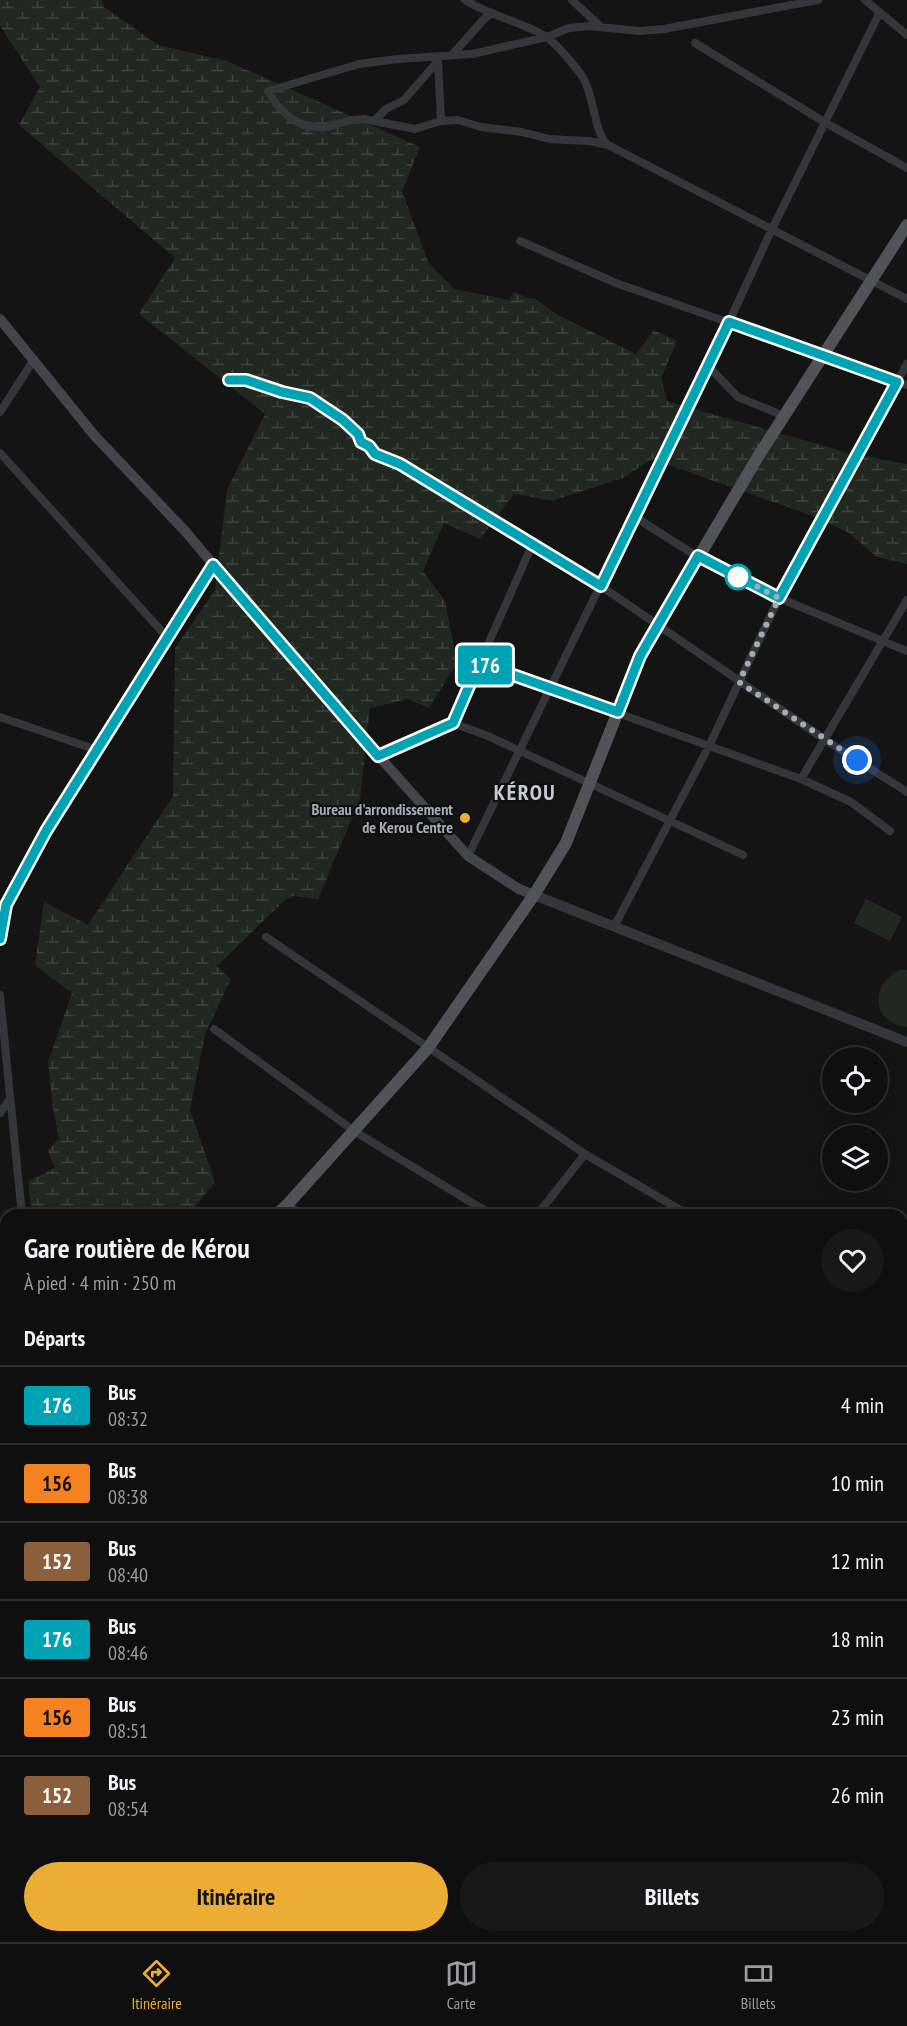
<!DOCTYPE html>
<html lang="fr">
<head>
<meta charset="utf-8">
<style>
	body { margin:0; font-family:"PT Sans Narrow",sans-serif; background:#181819; color:#f1f3f6; height:100vh; display:flex; flex-direction:column; font-size:22px; white-space:nowrap }
	* { box-sizing:border-box; margin:0 }
	p { font-size:20px; color:#9b9c9f }
	.icon { flex:none; width:33px; height:33px; fill:none; stroke:currentColor; stroke-width:2; stroke-linecap:round; stroke-linejoin:round }
	.map { position:relative; flex:1; overflow:hidden }
	.drawer { position:absolute; left:0px; top:1209px; width:908px; height:734px; display:flex; flex-direction:column; background:#0f0f10; border-radius:18px 18px 0 0; box-shadow:0 3px 15px #0003,0 0 0 2px #2f2f30 }
	.drawer>* { flex:none }
	.badge { padding:0 12px; border-radius:4px; font-size:21px; line-height:39px }
	.buttons { position:absolute; left:822px; top:1047px; display:grid; gap:12px }
	.buttons a { display:grid; place-items:center; width:66px; height:66px; border-radius:50%; background:#0f0f10; box-shadow:0 3px 15px #0003,0 0 0 2px #2f2f30; font-size:30px }
	.you { position:absolute; width:30px; height:30px; margin:-15px; border:4px solid #fff; border-radius:50%; background:#1a73e8; box-shadow:0 0 0 9px #1a73e833 }
	.map>.badge { position:absolute; translate:-50% -50%; box-shadow:0 0 0 3px #fff }
	h2 { padding:0 24px; font-size:22px; line-height:54px }
	.round { display:grid; place-items:center; flex:none; width:63px; height:63px; border-radius:32px; background:#181819 }
	.summary { display:flex; align-items:center; justify-content:space-between; height:102px; padding:0 24px }
	h1 { font-size:28px; font-weight:600; line-height:45px }
	.primary-button { display:flex; gap:12px; margin-top:auto; padding:12px 24px }
	.primary-button a { flex:1; height:69px; border-radius:36px; background:#ecad35; color:#111; font-size:24px; font-weight:600; line-height:69px; text-align:center }
	.primary-button a+a { background:#181819; color:#f1f3f6 }
	ul { padding:0; list-style:none }
	li { display:flex; align-items:center; gap:18px; height:78px; padding:0 24px; border-top:2px solid #2f2f30 }
	li div { flex:1 }
	li b { display:block; font-size:22px }
	li em { font-style:normal }
	li .badge { min-width:66px; font-weight:700; text-align:center }
	.dock { display:flex; justify-content:space-around; align-items:center; height:84px; border-top:2px solid #2f2f30; background:#0f0f10; font-size:16px; color:#9b9c9f }
	.dock a { display:grid; justify-items:center; gap:3px }
	.dock .current { color:#ecad35 }
	.map>svg:first-child { display:block }
</style>
</head>
<body>
<div class="map">
<svg width="907" height="1942" viewBox="0 0 907 1942">
	<defs>
		<pattern id="wetland-marsh" width="20" height="14" patternUnits="userSpaceOnUse" patternTransform="scale(1.5)"><rect width="20" height="14" fill="#202821"/><path d="M1 5h8M5 5V1M11 12h8M15 12V8" fill="none" stroke="#3d443f"/></pattern>
	</defs>
	<rect width="100%" height="100%" fill="#141415"/>
	<path fill="url(#wetland-marsh)" d="M0,0H102L104,7L158,45L227,61L420,147L402,191L428,262L454,289L509,300L514,292L528,298H534L558,315L636,354L654,330L677,341L661,378L667,401L849,453L907,464V564L877,557L849,533L810,515L652,459L623,478L552,501L514,494L480,539L444,523L423,571L445,601L457,663L429,708L408,699L370,708L360,799L318,899L293,896L285,900L217,966L231,979L205,1034L190,1110L215,1182L188,1215H32L28,1181L55,1168L48,1150L59,1139L53,1108L48,1062L72,993L35,965L44,902L88,925L173,796L175,648L215,590L227,490L265,414L139,314L175,258L19,125L40,87L0,26Z"/>
	<path fill="#202821" d="M866,899L902,917L890,941L854,923Z
		M899,970H907V1027C872,1024 869,985 899,970Z
		M902,1344L907,1347V1558L902,1572Z"/>
	<g fill="none" stroke-linecap="round" stroke-linejoin="round">
		<path stroke="#35363a" stroke-width="8" d="M465,0C490,16 520,21 545,36C555,42 575,66 582,76C595,96 593,130 607,144
			M572,0L601,27
			M818,0L664,29L639,31L590,26L569,28L547,37L472,54L398,59L359,64L268,91L276,104L291,119L304,125L323,128L351,120L364,119L415,129L441,121L458,120L481,127L522,132L549,139L589,141L608,145L907,299
			M865,0L907,35
			M695,43L826,123L907,168
			M452,55L484,19L492,13
			M438,60L441,121
			M374,121L386,109L404,100L437,62
			M520,241L616,283L907,385
			M708,366L738,397L784,416
			M229,380C247,377 263,385 280,391C289,394 299,393 307,397C323,403 355,427 361,442C373,452 384,459 400,464L601,586L824,739L907,792
			M0,412L33,361
			M0,453L167,637
			M635,517L698,557L779,598L907,651
			M479,663L801,779L851,802L890,831
			M0,717L97,750
			M453,723L488,736L743,855
			M378,755L453,723L533,543
			M801,779L907,600
			M468,856L729,322L771,231L879,14
			M615,925L709,746L779,598L907,364
			M266,937L585,1154L689,1215
			M0,939L6,905L46,831L213,565
			M0,995L22,1215
			M214,1029L354,1131L492,1215
			M0,1113L10,1099
			M287,1205L303,1215
			M537,1215L585,1154
			M0,1252L6,1249
			M902,1334L907,1337
			M0,1372L6,1379
			M902,1630L907,1633
			M200,1936L203,1942
			M627,1936L639,1942
			M265,1942L267,1936
			M477,1942L480,1936"/>
		<path stroke="#35363a" stroke-width="10" d="M534,895L907,1042
			M112,1942L114,1936"/>
		<path stroke="#43454a" stroke-width="10" d="M0,319L94,435L185,531L308,677L468,856L519,889L534,895"/>
		<path stroke="#515359" stroke-width="12" d="M276,1215L287,1205L428,1048L534,895L566,843L640,656L759,455L907,225
			M0,1486L6,1480"/>
	</g>
	<g fill="none" stroke-linecap="round" stroke-linejoin="round">
		<defs>
			<path id="line" d="M0,939L6,905L46,831L213,565L378,756L453,723L479,663L618,712L640,656L698,556L779,598L897,382L729,322L601,586L400,464L375,454L369,446L361,442L358,434L343,420L310,398L282,392L246,380H229"/>
		</defs>
		<use href="#line" stroke="#fff" stroke-width="14"/>
		<use href="#line" stroke="#00a3b4" stroke-width="9"/>
		<path stroke="#a6abb5" stroke-width="6" stroke-dasharray="0 10.8" d="M738,577L779,598L739,682L857,760"/>
	</g>
	<circle fill="#fff" stroke="#00a3b4" stroke-width="3" cx="738" cy="577" r="12"/>
	<circle fill="#ecad35" stroke="#0f0f10" stroke-width="2" cx="465" cy="818" r="6"/>
	<g text-anchor="middle" dominant-baseline="central" stroke-width="4.5" stroke-linejoin="round" paint-order="stroke">
		<g font-size="16" font-weight="bold" fill="#a6abb5" stroke="#0f0f10" text-anchor="end">
			<text x="453" y="809">Bureau d'arrondissement<tspan x="453" dy="18">de Kerou Centre</tspan></text>
		</g>
		<g font-size="22" font-weight="bold" letter-spacing="1.5" fill="#c7cad1" stroke="#0f0f10">
			<text x="525" y="792">KÉROU</text>
		</g>
	</g>
</svg>
<div class="buttons">
<a><svg class="icon" aria-label="locate" viewBox="0 0 24 24"><circle cx="12" cy="12" r="6"/><path d="M12 2v4M12 18v4M2 12h4M18 12h4"/></svg></a>
<a><svg class="icon" aria-label="layers" viewBox="0 0 24 24"><path d="M12 4l9 5-9 5-9-5zM3 14l9 5 9-5"/></svg></a>
</div>
<div class="you" style="left:857px;top:760px"></div>
<b class="badge" style="left:485px;top:665px;background:#00a3b4;color:#fff">176</b>
<section class="drawer">
<div class="summary"><div><h1>Gare routière de Kérou</h1><p>À pied · 4 min · 250 m</p></div><a class="round"><svg class="icon" aria-label="heart" viewBox="0 0 24 24"><path d="M12 20l-8-8c-3-5 5-10 8-4 3-6 11-1 8 4z"/></svg></a></div>
<h2>Départs</h2>
<ul>
<li><span class="badge" style="background:#00a3b4;color:#fff">176</span><div><b>Bus</b><p>08:32</p></div><em>4 min</em></li>
<li><span class="badge" style="background:#f58220;color:#111">156</span><div><b>Bus</b><p>08:38</p></div><em>10 min</em></li>
<li><span class="badge" style="background:#8b5e3c;color:#fff">152</span><div><b>Bus</b><p>08:40</p></div><em>12 min</em></li>
<li><span class="badge" style="background:#00a3b4;color:#fff">176</span><div><b>Bus</b><p>08:46</p></div><em>18 min</em></li>
<li><span class="badge" style="background:#f58220;color:#111">156</span><div><b>Bus</b><p>08:51</p></div><em>23 min</em></li>
<li><span class="badge" style="background:#8b5e3c;color:#fff">152</span><div><b>Bus</b><p>08:54</p></div><em>26 min</em></li>
</ul>
<div class="primary-button"><a>Itinéraire</a><a>Billets</a></div>
</section>
</div>
<nav class="dock">
<a class="current"><svg class="icon" aria-label="directions" viewBox="0 0 24 24"><path d="M12 3l9 9-9 9-9-9zM9 14v-3h6M13 9l2 2-2 2"/></svg>Itinéraire</a>
<a><svg class="icon" aria-label="map" viewBox="0 0 24 24"><path d="M3 6l6-2 6 2 6-2v14l-6 2-6-2-6 2zM9 4v14M15 6v14"/></svg>Carte</a>
<a><svg class="icon" aria-label="tickets" viewBox="0 0 24 24"><path d="M3 7h18v10H3zM15 7v10"/></svg>Billets</a>
</nav>
</body>
</html>
